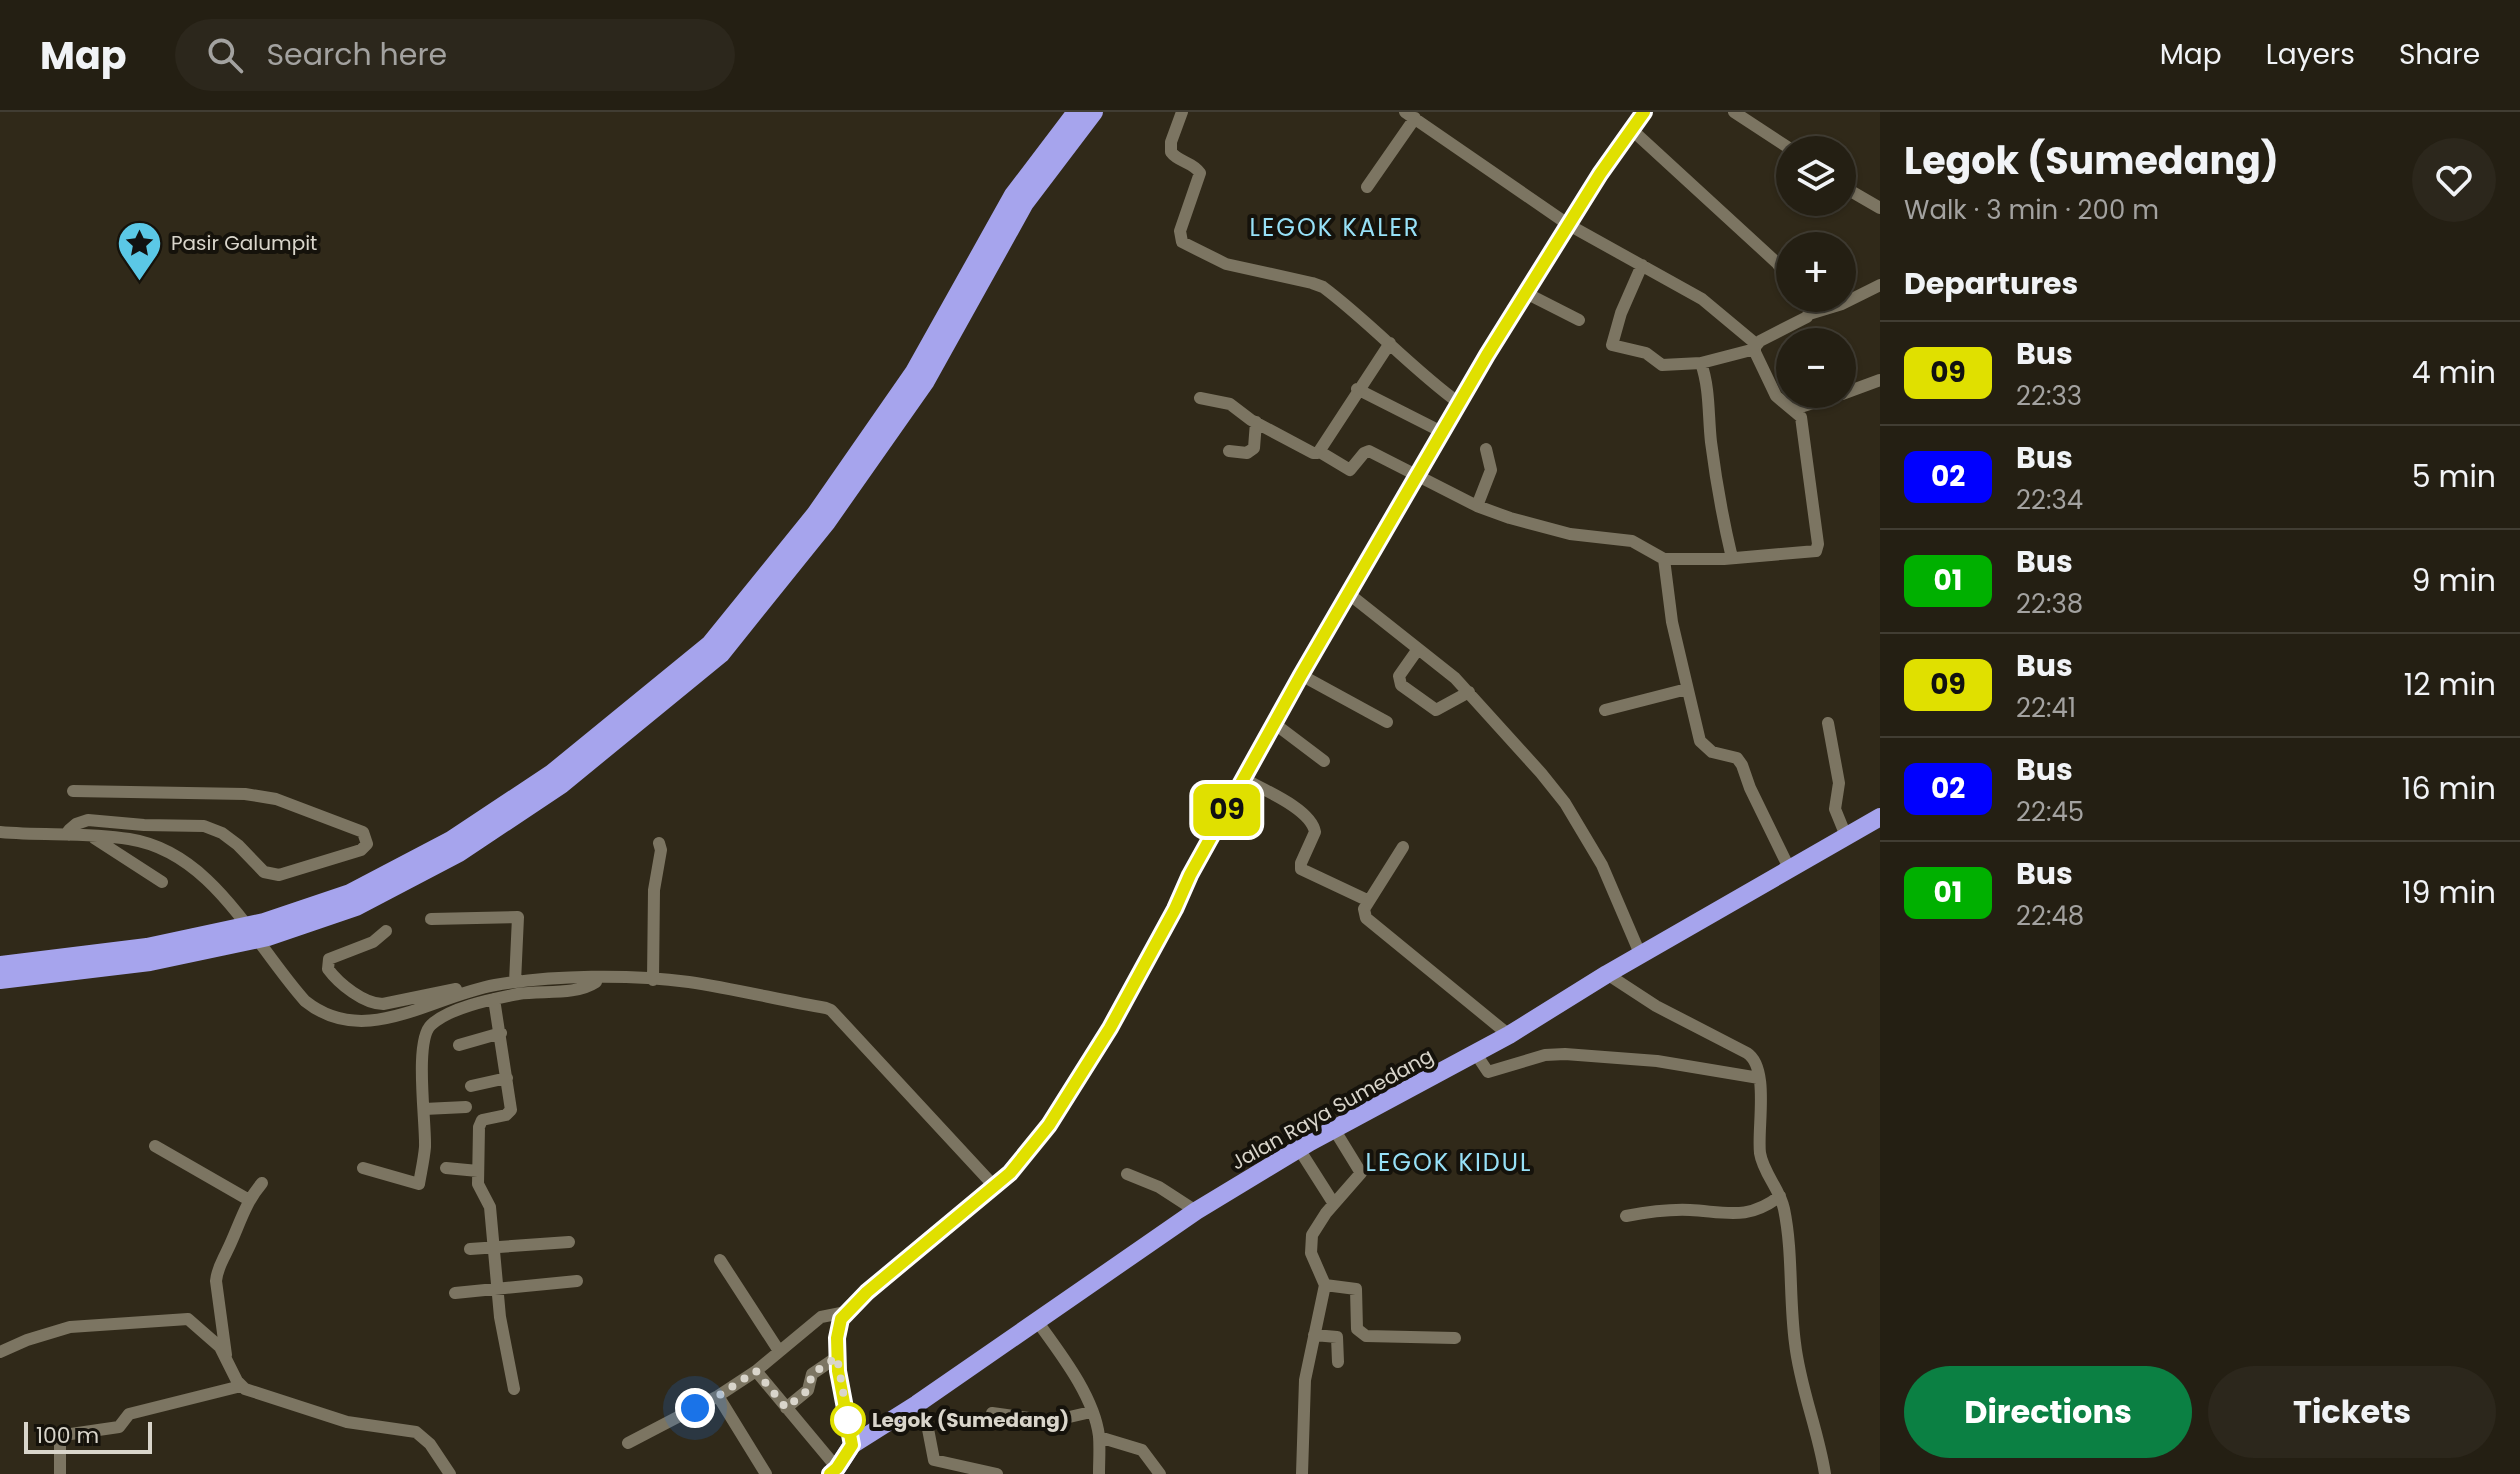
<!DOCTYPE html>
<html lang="en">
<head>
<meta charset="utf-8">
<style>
	body { margin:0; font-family:Poppins,sans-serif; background:#2c271c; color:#f1f3f6; height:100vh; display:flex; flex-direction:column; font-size:30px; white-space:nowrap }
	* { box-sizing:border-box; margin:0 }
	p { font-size:26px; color:#a3a2a0 }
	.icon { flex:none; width:44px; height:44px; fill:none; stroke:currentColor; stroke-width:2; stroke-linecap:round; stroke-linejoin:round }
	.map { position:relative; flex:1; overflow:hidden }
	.sheet { display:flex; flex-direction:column; background:#241f13; width:640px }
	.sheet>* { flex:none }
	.badge { padding:0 16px; border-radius:12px; font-size:28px; line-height:52px }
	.controls { position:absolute; left:1776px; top:24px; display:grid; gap:16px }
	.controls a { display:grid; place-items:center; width:80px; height:80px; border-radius:50%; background:#241f13; box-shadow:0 2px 6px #0004,0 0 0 2px #413d33; font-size:40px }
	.scale { position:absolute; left:24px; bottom:20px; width:128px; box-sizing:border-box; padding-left:8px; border:4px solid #d9d5cb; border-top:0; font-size:22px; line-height:28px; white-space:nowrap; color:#d9d5cb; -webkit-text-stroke:6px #15120b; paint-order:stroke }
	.you { position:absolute; width:40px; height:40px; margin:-20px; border:6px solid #fff; border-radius:50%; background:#1a73e8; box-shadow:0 0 0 12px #1a73e833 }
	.map>.badge { position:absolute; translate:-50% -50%; box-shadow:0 0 0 4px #fff }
	h2 { padding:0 24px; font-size:30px; line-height:72px }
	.round { display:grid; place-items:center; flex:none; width:84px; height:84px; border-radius:42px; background:#2c271c }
	.head { display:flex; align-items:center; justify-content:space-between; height:136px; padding:0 24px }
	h1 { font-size:38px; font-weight:700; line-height:60px }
	.cta { display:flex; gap:16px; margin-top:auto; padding:16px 24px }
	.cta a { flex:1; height:92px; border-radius:48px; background:#0b8043; color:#fff; font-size:32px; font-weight:700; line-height:92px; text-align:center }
	.cta a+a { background:#2c271c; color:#f1f3f6 }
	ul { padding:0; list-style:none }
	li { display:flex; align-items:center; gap:24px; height:104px; padding:0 24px; border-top:2px solid #413d33 }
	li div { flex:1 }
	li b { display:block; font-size:30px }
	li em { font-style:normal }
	li .badge { min-width:88px; font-weight:700; text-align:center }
	header { display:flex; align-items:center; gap:48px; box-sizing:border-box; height:112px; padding:0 40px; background:#241f13; border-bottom:2px solid #413d33 }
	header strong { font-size:38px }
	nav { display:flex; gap:44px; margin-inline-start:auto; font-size:28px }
	.search { width:560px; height:72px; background:#2c271c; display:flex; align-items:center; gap:20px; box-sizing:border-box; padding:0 28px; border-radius:44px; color:#a3a2a0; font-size:30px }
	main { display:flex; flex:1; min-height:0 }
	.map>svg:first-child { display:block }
</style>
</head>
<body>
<header>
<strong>Map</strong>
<div class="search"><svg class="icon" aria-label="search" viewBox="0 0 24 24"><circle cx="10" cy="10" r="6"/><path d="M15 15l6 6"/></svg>Search here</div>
<nav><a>Map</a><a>Layers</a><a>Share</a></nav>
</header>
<main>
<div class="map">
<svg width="1880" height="1362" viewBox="0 0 1880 1362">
	<rect width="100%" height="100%" fill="#302919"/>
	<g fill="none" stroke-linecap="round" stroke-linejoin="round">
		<path stroke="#7c7562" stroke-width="12" d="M1182,0L1171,30V40C1178,50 1193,50 1200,61L1180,119L1182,130L1226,152L1312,171L1323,175C1371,211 1411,256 1459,291
			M1405,0L1569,113L1702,187L1756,232
			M1734,0L1792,38
			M1631,17L1777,151L1790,169
			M1842,74L1880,96
			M1367,75L1415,6
			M1642,153L1621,201L1612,233L1646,241L1662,253L1701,251C1710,277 1708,303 1711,330C1716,369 1723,408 1732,446
			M1526,181L1579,208
			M1809,202L1842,192L1880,173
			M1701,251L1755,237
			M1357,277L1442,320
			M1842,282L1880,268
			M1200,286L1230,292L1251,308L1313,341H1318L1390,231
			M1794,297L1841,282
			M1229,339L1247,341L1254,336L1256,310
			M1320,340L1350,358L1364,341L1369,339L1477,394L1510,406L1570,422L1632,429L1664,447L1672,510L1700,629L1712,640L1737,646L1742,653L1750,676L1790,758
			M1477,394L1491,358L1486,337
			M1664,447H1724L1816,439L1818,432L1801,305L1776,284L1755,240V235L1760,229L1807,205L1810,198L1803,186
			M1349,482L1455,566L1541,661L1565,691L1602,753L1641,844
			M1418,537L1399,564L1401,573L1436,598L1469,580
			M1301,563L1387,610
			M1605,598L1687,577
			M1828,611L1839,671L1835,697L1846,724
			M1275,612L1324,649
			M1244,667C1264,678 1311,697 1315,720L1301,751V757L1369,789
			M0,720C43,724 86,720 129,727C213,740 253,831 305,889C365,937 429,885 495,873C553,863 630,862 689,870C735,877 780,888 826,896L831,898L995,1075
			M69,723V718L76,712L88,708L144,713L204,714L222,721L238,733L264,760L279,763L361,738L367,732L363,720L276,687L245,682L73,679
			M94,726L162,770
			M1403,735L1364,797L1366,806L1509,923
			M431,807L518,805L515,870
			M386,819L373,830L329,847L328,857C339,872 364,892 383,892L456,877
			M1607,862L1656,894L1747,941C1770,956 1757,1016 1760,1041C1763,1061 1780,1077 1784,1097C1793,1140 1789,1187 1795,1231C1800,1276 1818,1317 1825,1362
			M653,868L654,778L661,738L659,731
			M494,887L511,998L506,1003L482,1008L479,1015L478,1072L490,1095L500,1205L514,1277
			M459,933L501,921
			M1476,942L1488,960L1545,943L1565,942L1657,949L1759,966
			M471,974L507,966
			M424,997L466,995
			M155,1034L249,1088
			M1299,1037L1334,1092
			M363,1056L419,1072C421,1060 424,1047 425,1035C426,1010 414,929 431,913C450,895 493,887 518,882C542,878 575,884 596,870
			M446,1056L478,1059
			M1127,1062L1159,1075L1196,1099
			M1626,1104C1647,1100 1668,1097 1690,1098C1726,1100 1748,1109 1780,1084
			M470,1137L569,1130
			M720,1148L779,1239
			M1325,1173L1356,1177L1357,1217L1366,1224L1455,1226
			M455,1181L577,1169
			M1037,1209C1060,1241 1094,1284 1099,1324C1100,1337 1099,1350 1099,1362
			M1314,1223L1337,1225L1338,1250
			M0,1240L27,1228L70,1215L188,1207L220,1235L237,1269L245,1277L347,1310L416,1320L430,1332L450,1362
			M226,1243L216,1169C217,1157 222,1150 227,1139C239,1115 244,1092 262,1071
			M756,1259L837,1356
			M718,1284L766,1362
			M917,1292L928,1317L934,1348L997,1362
			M786,1296L808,1278L812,1262L837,1245
			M992,1301L1052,1309L1091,1300
			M1099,1325L1142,1338L1160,1362
			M628,1331L718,1284L756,1259L821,1205L846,1200
			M852,1333L838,1259L837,1226L841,1207L867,1180L995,1075L1038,1029L1098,936L1175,797L1190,763L1301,563L1487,243L1600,62L1644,0
			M60,1362V1328L64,1323L119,1315L129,1302L241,1274
			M1302,1362L1305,1268L1325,1173L1311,1141L1312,1123L1326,1101L1361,1061L1334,1017"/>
		<path stroke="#a6a4ed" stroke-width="18" d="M0,853L147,835L264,810L350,781L451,728L552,661L710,532L816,401L914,260L1013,83L1076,0
			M0,868L150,850L268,825L356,795L459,741L561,673L721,542L827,410L926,269L1025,91L1094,0
			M830,1362L837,1356L852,1333L917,1292L1196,1099L1310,1030L1509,923L1607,862L1880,705"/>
	</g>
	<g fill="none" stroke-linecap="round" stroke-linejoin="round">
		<defs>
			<path id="line" d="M830,1362L837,1356L852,1333L838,1259L837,1226L841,1207L867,1180L1010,1061L1049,1013L1110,916L1175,797L1190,763L1301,563L1487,243L1600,62L1644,0"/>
		</defs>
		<use href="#line" stroke="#fff" stroke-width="18"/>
		<use href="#line" stroke="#e0e000" stroke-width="12"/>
		<path stroke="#d9d5cb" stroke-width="8" stroke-dasharray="0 14.4" d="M695,1296L718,1284L756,1259L786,1296L808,1278L812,1262L837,1245L848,1308"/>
	</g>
	<defs>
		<symbol id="sight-pin" viewBox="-11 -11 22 30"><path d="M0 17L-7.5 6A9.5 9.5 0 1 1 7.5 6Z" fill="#5bc8e6" stroke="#15120b"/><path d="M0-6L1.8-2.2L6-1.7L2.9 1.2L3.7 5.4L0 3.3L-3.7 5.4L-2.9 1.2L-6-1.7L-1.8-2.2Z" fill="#111"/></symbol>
	</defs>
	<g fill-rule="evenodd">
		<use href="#sight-pin" x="114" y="106" width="51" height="69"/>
	</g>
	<circle fill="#fff" stroke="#e0e000" stroke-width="4" cx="848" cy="1308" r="16"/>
	<g text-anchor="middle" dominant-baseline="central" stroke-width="8" stroke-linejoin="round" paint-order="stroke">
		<g font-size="20" fill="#d9d5cb" stroke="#15120b" text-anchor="start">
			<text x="171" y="131">Pasir Galumpit</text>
		</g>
		<g font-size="20" fill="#d9d5cb" stroke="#15120b">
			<text transform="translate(1332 997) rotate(-29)">Jalan Raya Sumedang</text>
		</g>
		<g font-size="20" font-weight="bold" fill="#d9d5cb" stroke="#15120b" text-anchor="start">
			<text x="872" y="1308">Legok (Sumedang)</text>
		</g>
		<g font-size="24" letter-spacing="2" fill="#97e1f8" stroke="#15120b">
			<text x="1335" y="115">LEGOK KALER</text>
			<text x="1449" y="1050">LEGOK KIDUL</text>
		</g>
	</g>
</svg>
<div class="controls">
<a><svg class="icon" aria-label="layers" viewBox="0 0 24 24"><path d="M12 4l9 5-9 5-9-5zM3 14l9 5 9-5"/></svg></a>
<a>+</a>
<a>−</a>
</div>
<div class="scale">100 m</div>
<div class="you" style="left:695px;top:1296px"></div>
<b class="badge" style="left:1227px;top:698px;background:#e0e000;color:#111">09</b>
</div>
<section class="sheet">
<div class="head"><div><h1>Legok (Sumedang)</h1><p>Walk · 3 min · 200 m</p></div><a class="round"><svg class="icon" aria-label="heart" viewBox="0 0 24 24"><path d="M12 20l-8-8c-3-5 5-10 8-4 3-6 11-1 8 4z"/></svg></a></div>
<h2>Departures</h2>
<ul>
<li><span class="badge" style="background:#e0e000;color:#111">09</span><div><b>Bus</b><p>22:33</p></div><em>4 min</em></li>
<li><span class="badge" style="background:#00f;color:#fff">02</span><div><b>Bus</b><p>22:34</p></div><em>5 min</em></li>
<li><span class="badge" style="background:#00b000;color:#fff">01</span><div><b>Bus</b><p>22:38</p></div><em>9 min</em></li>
<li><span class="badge" style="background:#e0e000;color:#111">09</span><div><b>Bus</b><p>22:41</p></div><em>12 min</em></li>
<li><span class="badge" style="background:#00f;color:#fff">02</span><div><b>Bus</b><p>22:45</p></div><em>16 min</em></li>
<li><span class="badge" style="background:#00b000;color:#fff">01</span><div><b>Bus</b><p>22:48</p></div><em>19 min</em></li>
</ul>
<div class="cta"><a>Directions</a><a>Tickets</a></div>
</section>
</main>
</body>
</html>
